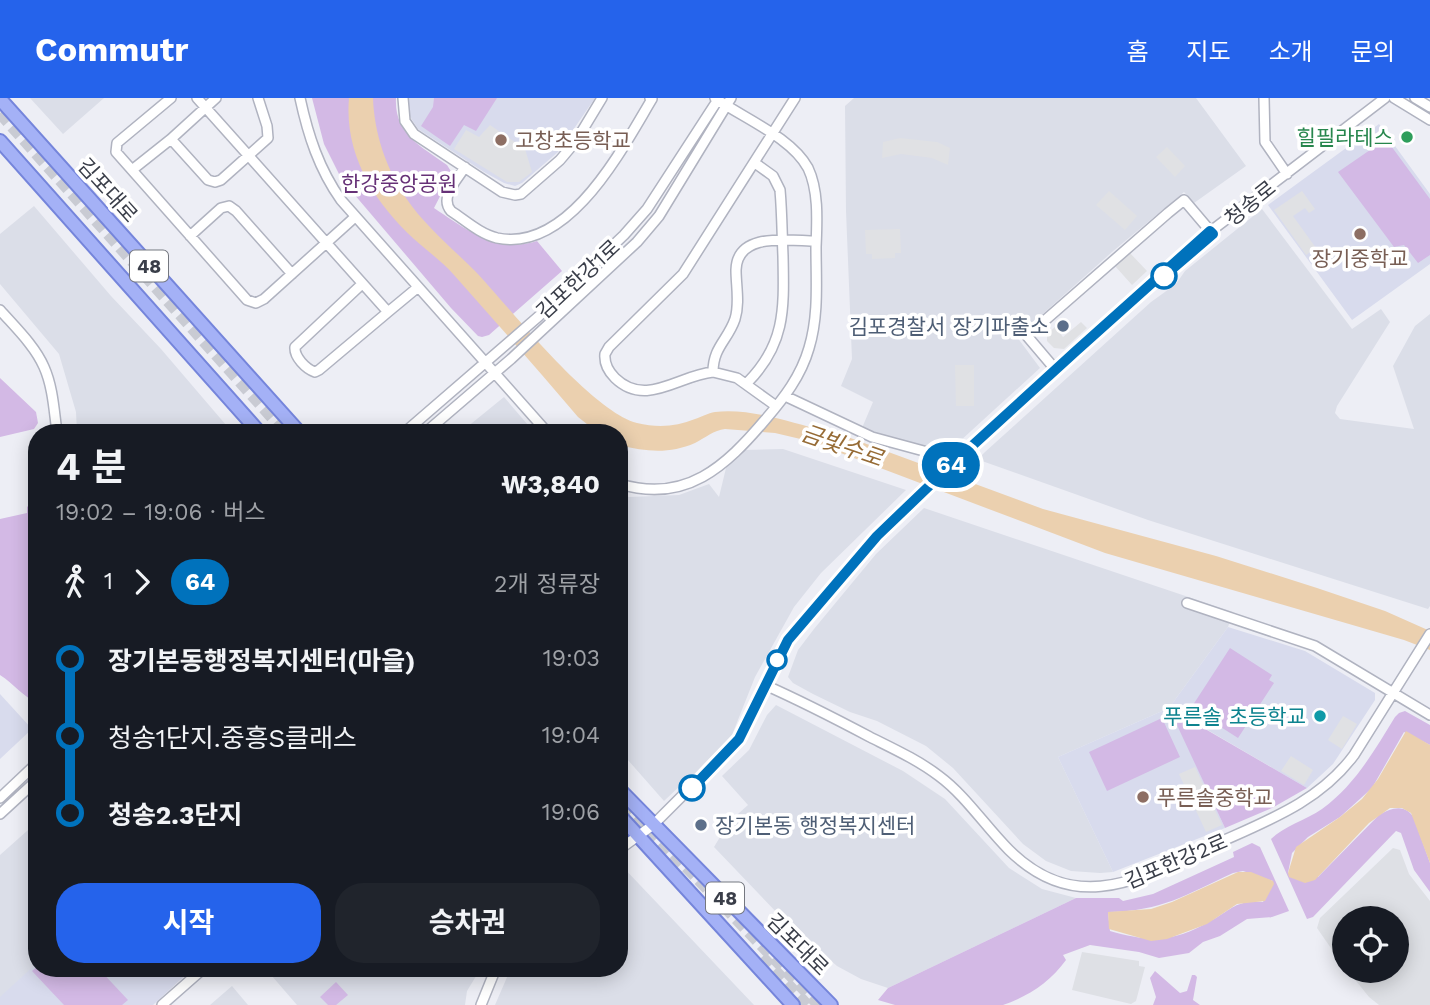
<!DOCTYPE html>
<html lang="ko">
<head>
<meta charset="utf-8">
<style>
	body { margin:0; font-family:"Work Sans","Noto Sans KR",sans-serif; background:#20242c; color:#f1f3f6; height:100vh; display:flex; flex-direction:column; font-size:26px; white-space:nowrap }
	* { box-sizing:border-box; margin:0 }
	p { font-size:23px; color:#9ea1a6 }
	.icon { flex:none; width:38px; height:38px; fill:none; stroke:currentColor; stroke-width:2; stroke-linecap:round; stroke-linejoin:round }
	.map { position:relative; flex:1; overflow:hidden }
	.details { position:absolute; left:28px; top:326px; width:600px; height:553px; display:flex; flex-direction:column; background:#171b24; border-radius:28px; box-shadow:0 4px 18px #0003 }
	.details>* { flex:none }
	.badge { padding:0 14px; border-radius:23px; font-size:24px; line-height:46px }
	.buttons { position:absolute; left:1332px; top:808px; display:grid; gap:14px }
	.buttons a { display:grid; place-items:center; width:77px; height:77px; border-radius:50%; background:#171b24; box-shadow:0 4px 18px #0003; font-size:35px }
	.map>.badge { position:absolute; translate:-50% -50%; box-shadow:0 0 0 4px #fff }
	.legs { display:flex; align-items:center; gap:10px; height:77px; padding:0 28px; font-size:23px }
	.legs p { margin-inline-start:auto }
	.headline { display:flex; align-items:center; justify-content:space-between; height:119px; padding:0 28px }
	h1 { font-size:38px; font-weight:700; line-height:52px }
	.primary-button { display:flex; gap:14px; margin-top:auto; padding:14px 28px }
	.primary-button a { flex:1; height:80px; border-radius:28px; background:#2563eb; color:#fff; font-size:28px; font-weight:700; line-height:80px; text-align:center }
	.primary-button a+a { background:#20242c; color:#f1f3f6 }
	ul { padding:0 28px; list-style:none }
	li { display:flex; align-items:center; gap:24px; height:77px; font-size:26px }
	li i { display:grid; place-items:center; width:10px; height:100%; margin:0 9px; background:currentColor }
	li i::after { content:''; width:18px; height:18px; margin:-9px; border:5px solid; border-radius:50%; background:#171b24 }
	li p { margin-inline-start:auto }
	li:first-child i { background:linear-gradient(#0000 50%,currentColor 0) }
	li:last-child i { background:linear-gradient(currentColor 50%,#0000 0) }
	header { display:flex; align-items:center; gap:42px; box-sizing:border-box; height:98px; padding:0 35px; background:#2563eb; color:#fff }
	header strong { font-size:33px }
	nav { display:flex; gap:38px; margin-inline-start:auto; font-size:24px }
	.map>svg:first-child { display:block }
</style>
</head>
<body>
<header>
<strong>Commutr</strong>
<nav><a>홈</a><a>지도</a><a>소개</a><a>문의</a></nav>
</header>
<div class="map">
<svg width="1430" height="907" viewBox="0 0 1430 907">
	<rect width="100%" height="100%" fill="#edeef5"/>
	<path fill="#dbdee8" d="M30,0H104L63,36Z
		M854,0H1196L1246,68L1194,105L1184,94L1112,154L1017,239L1040,270L947,355L880,338L862,330L873,304L841,288L852,261L846,113L845,8Z
		M34,108L111,198L161,251L232,334H77L76,314L59,256L0,186V136Z
		M1262,111L1352,231L1381,211L1390,224L1337,308L1335,315L1340,321L1414,331L1393,268L1415,228L1430,216V508L1428,511L1148,422L982,363L981,358L985,354L1151,204L1176,186L1185,173Z
		M504,299L534,334H461Z
		M783,351L906,392L821,475L794,509L755,579L730,642L702,672L684,684L664,703L620,653V396L629,399L679,397L709,386L719,399L726,370L744,352Z
		M924,410L1233,514L1228,529L1169,610L1058,659L1113,774L1100,775L1071,773L1046,763L1023,746L953,670L926,648L877,623L850,614L813,596L793,585L788,579L798,552L814,531L876,456Z
		M776,607L903,673L945,701L1009,770L1042,791L1076,800L888,890L861,881L837,868L781,819L714,749L729,724L748,707L722,678L749,652L767,617Z
		M37,724V867L0,901V757Z
		M620,766L754,907H495L511,870H620Z
		M265,870H481L467,893L465,907H297Z
		M232,888L248,907H210Z"/>
	<path fill="#dee0e5" d="M1393,750L1400,752L1409,776L1430,803V907H1379L1369,899L1348,873H1396V821H1344V869L1317,830L1320,820Z
		M1082,854L1139,863V868L1145,869L1136,903L1131,906L1072,892Z"/>
	<path fill="#d8dbed" d="M409,0H595L558,54L522,85L515,88L504,85L484,74L418,31L409,17Z
		M1379,26L1430,96V166L1352,222L1268,107Z
		M1228,529L1305,553L1375,595V602L1333,666L1307,690L1170,610L1225,730L1113,774L1058,659L1169,610Z
		M0,596L32,631L0,661Z
		M37,865V870H193L153,907H0V899Z"/>
	<path fill="#d3b9e5" fill-rule="evenodd" d="M312,0H396C394,36 421,48 447,67L452,75L434,110C467,132 497,156 537,143L562,173L489,237L482,239L478,238L451,210L342,82L324,46Z
		M434,0H497L476,33L464,27L450,48L421,28L433,9Z
		M1386,41L1430,101V157L1418,165L1404,147L1394,149L1338,74Z
		M0,280L36,314L38,325L34,331L0,339Z
		M27,408L37,419V604C24,600 13,585 0,577V421L27,415Z
		M1230,550L1272,577L1269,582L1274,585L1238,640L1191,610Z
		M1169,610L1307,690L1272,710L1225,730Z
		M1405,613L1430,627V647L1404,634L1372,690L1340,719L1308,739L1292,755L1288,775L1318,779L1379,717C1391,710 1405,705 1414,720L1430,765V794L1414,772L1401,735L1396,733L1313,819L1307,821L1271,741C1284,728 1306,722 1322,711C1355,687 1374,653 1395,619L1399,615Z
		M1162,620L1180,659L1107,693L1089,654Z
		M1252,745L1260,749L1289,813L1272,819L1247,821L1220,838L1203,844L1189,855L1159,860L1139,854L1090,847L1063,857L1066,862C1050,884 1029,898 1003,907H895L878,902L888,890L1076,800H1119L1123,803L1153,796L1234,759L1233,754ZM1243,773L1273,783L1263,804C1238,802 1234,809 1214,821C1176,844 1151,845 1110,833L1108,814C1163,813 1185,797 1233,775Z
		M37,869L98,870L128,902L122,907H64L32,873Z
		M1155,873L1180,895L1187,893L1192,877H1195L1197,879L1193,902L1200,907H1153L1156,899L1150,880Z
		M336,884L348,897L336,907H328L320,899Z"/>
	<path fill="#e0e1e4" d="M490,27L525,51L532,74L519,84H507L454,51L466,32L479,39Z
		M900,40L937,44L950,50L948,67L932,60L901,56L882,60L883,44Z
		M1167,49L1185,68L1175,79L1156,59Z
		M1109,93L1137,118L1125,132L1096,107Z
		M1302,93L1315,111L1309,115L1305,110L1293,118L1316,150L1306,157L1274,112Z
		M900,131L901,155H895V160L872,161V156H866L865,132Z
		M1130,155L1147,173L1132,187L1115,168Z
		M1081,224L1087,230L1064,251L1054,250L1047,243V236L1055,229L1063,239Z
		M955,267H974V308H956Z
		M1343,618L1357,626L1342,651L1328,642Z
		M1291,658L1313,672L1304,687L1281,673Z
		M1195,669L1222,727L1206,734L1179,676Z"/>
	<path fill="#ebd0af" d="M349,0H373C374,34 386,71 406,100C424,127 452,150 475,173C511,211 590,312 637,325C657,330 676,329 695,321C701,319 708,315 715,314C750,310 790,324 825,333L826,331L1043,411L1216,458L1317,490L1385,513L1430,533V552L1404,542L1105,455L809,343L775,335L725,331C714,332 705,340 695,345C670,356 646,354 620,347V334H597L578,319C537,271 496,224 454,177C442,163 427,153 414,141C374,104 344,56 349,0Z
		M1406,633L1430,647V765L1411,715L1402,710H1390L1369,725L1315,782L1305,785L1289,779L1288,775L1296,749L1340,719L1362,701L1378,681Z
		M1238,774H1251L1273,783L1274,786L1265,803L1237,806L1207,826L1167,841L1151,843L1109,831L1108,814L1151,811L1172,804Z"/>
	<g fill="none" stroke-linecap="round" stroke-linejoin="round">
		<path stroke="#c9cbd3" stroke-width="12" stroke-dasharray="12 6" stroke-linecap="butt" d="M0,15L285,334
			M620,709L677,770
			M674,756L819,907
			M762,859L807,907"/>
		<defs>
			<path id="minor" d="M171,0L117,45L116,54L247,202L256,205L264,201L355,119
				M197,0L388,214L319,272L315,274C306,271 294,259 295,249L362,186
				M300,0C308,37 319,71 341,102L547,334
				M403,0L405,23L414,36L502,94L515,97L521,96L560,62L576,43L602,0
				M1264,0L1265,44L1287,76
				M1394,0L1430,22
				M1415,0L1430,9
				M171,41L216,0
				M465,69C457,82 439,99 451,113C465,122 480,136 497,140C569,155 622,51 652,1L650,0
				M132,72L171,41L208,82L215,84L221,82L268,40L267,28L258,0
				M190,138L221,110L229,108L236,113L292,176
				M0,212C15,229 35,248 44,269C53,289 54,313 57,334
				M388,214L417,190
				M1055,271L1027,238L1168,115L1184,102L1212,135
				M713,274C679,277 646,310 615,280C608,273 604,266 605,256L609,249L683,176L795,0
				M747,285C786,246 784,210 783,158C782,136 782,114 780,92L773,78L755,65
				M785,298L872,339L957,362
				M776,308L737,280L713,274C713,249 728,242 735,221C740,205 736,188 736,172C737,133 790,143 816,143
				M405,334L539,218L624,137L647,111L719,0
				M426,334L511,261L637,144L659,118L731,0
				M620,386C686,406 726,368 765,322C784,300 801,278 809,250C819,217 816,183 816,149C817,124 819,93 808,70C791,39 743,20 715,0
				M1187,505L1315,548L1430,617
				M765,587C801,603 836,621 870,639C894,651 918,662 939,678C966,698 985,728 1009,752C1079,821 1144,778 1218,745C1269,722 1320,703 1354,657L1430,536
				M0,700L37,665
				M0,716L37,682
				M620,751L653,727L739,641L788,542L885,430L1055,271L1211,133L1385,0
				M162,907L204,870
				M481,907L496,870"/>
			<path id="major" d="M0,1L299,334
				M0,43L259,334
				M620,692L831,907
				M620,718L793,907"/>
		</defs>
		<use href="#minor" stroke="#b0b3c0" stroke-width="12"/>
		<use href="#major" stroke="#7585db" stroke-width="16"/>
		<use href="#minor" stroke="#fff" stroke-width="9"/>
		<use href="#major" stroke="#a4b1f6" stroke-width="12"/>
	</g>
	<g fill="none" stroke-linecap="round" stroke-linejoin="round">
		<defs>
			<path id="line-1" d="M692,690L739,641L788,542L877,438L950,368L1076,253L1210,133L1213,136L1164,178"/>
		</defs>
		<use href="#line-1" stroke="#fff" stroke-width="16"/>
		<use href="#line-1" stroke="#0072bc" stroke-width="10"/>
	</g>
	<circle fill="#2e9e5b" stroke="#fff" stroke-width="2.5" cx="1407" cy="39" r="7"/>
	<g fill="#8d6e63" stroke="#fff" stroke-width="2.5">
		<circle cx="501" cy="42" r="7"/>
		<circle cx="1360" cy="136" r="7"/>
		<circle cx="1143" cy="699" r="7"/>
	</g>
	<g fill="#fff" stroke="#0072bc" stroke-width="3.5">
		<circle cx="1164" cy="178" r="12"/>
		<circle cx="777" cy="562" r="9"/>
		<circle cx="692" cy="690" r="12"/>
	</g>
	<g fill="#5c6f8a" stroke="#fff" stroke-width="2.5">
		<circle cx="1063" cy="228" r="7"/>
		<circle cx="701" cy="727" r="7"/>
	</g>
	<circle fill="#0f9aa8" stroke="#fff" stroke-width="2.5" cx="1320" cy="618" r="7"/>
	<g text-anchor="middle" dominant-baseline="central" stroke-width="7" stroke-linejoin="round" paint-order="stroke">
		<g fill="#fff" stroke="#757880" stroke-width="2">
			<rect x="130" y="152.5" width="38" height="31" rx="5"/>
			<rect x="706" y="784.5" width="38" height="31" rx="5"/>
		</g>
		<g font-size="19" font-weight="bold" fill="#3a3e49">
			<text x="149" y="168">48</text>
			<text x="725" y="800">48</text>
		</g>
		<g font-size="21" fill="#27864d" stroke="#fff" text-anchor="end">
			<text x="1393" y="39">힐필라테스</text>
		</g>
		<g font-size="21" fill="#785e54" stroke="#fff" text-anchor="start">
			<text x="515" y="42">고창초등학교</text>
			<text x="1360" y="160" text-anchor="middle">장기중학교</text>
			<text x="1157" y="699">푸른솔중학교</text>
		</g>
		<g font-size="21" fill="#663177" stroke="#fff">
			<text x="399" y="85">한강중앙공원</text>
		</g>
		<g font-size="21" fill="#3a3e49" stroke="#fff">
			<text transform="translate(108 92) rotate(48)">김포대로</text>
			<text transform="translate(1250 105) rotate(-39)">청송로</text>
			<text transform="translate(578 181) rotate(-43)">김포한강1로</text>
			<text transform="translate(1176 763) rotate(-23)">김포한강2로</text>
			<text transform="translate(798 846) rotate(45)">김포대로</text>
		</g>
		<g font-size="21" fill="#4e5e75" stroke="#fff" text-anchor="end">
			<text x="1049" y="228">김포경찰서 장기파출소</text>
			<text x="715" y="727" text-anchor="start">장기본동 행정복지센터</text>
		</g>
		<g font-size="21" fill="#0d838f" stroke="#fff" text-anchor="end">
			<text x="1306" y="618">푸른솔 초등학교</text>
		</g>
		<g font-size="23" font-style="italic" fill="#966b35" stroke="#fff">
			<text transform="translate(842 348) rotate(19)">금빛수로</text>
		</g>
	</g>
</svg>
<div class="buttons">
<a><svg class="icon" aria-label="locate" viewBox="0 0 24 24"><circle cx="12" cy="12" r="6"/><path d="M12 2v4M12 18v4M2 12h4M18 12h4"/></svg></a>
</div>
<b class="badge" style="left:951px;top:367px;background:#0072bc;color:#fff">64</b>
<section class="details">
<div class="headline"><div><h1>4 분</h1><p>19:02 – 19:06 · 버스</p></div><b>₩3,840</b></div>
<div class="legs"><svg class="icon" aria-label="walk" viewBox="0 0 24 24"><circle cx="13" cy="4" r="2"/><path d="M13 8l-2 6 4 7M11 14l-3 7M7 12l3-4h3l4 4"/></svg>1<svg class="icon" aria-label="forward" viewBox="0 0 24 24"><path d="M9 5l7 7-7 7"/></svg><b class="badge" style="background:#0072bc;color:#fff">64</b><p>2개 정류장</p></div>
<ul>
<li><i style="color:#0072bc"></i><b>장기본동행정복지센터(마을)</b><p>19:03</p></li>
<li><i style="color:#0072bc"></i><span>청송1단지.중흥S클래스</span><p>19:04</p></li>
<li><i style="color:#0072bc"></i><b>청송2.3단지</b><p>19:06</p></li>
</ul>
<div class="primary-button"><a>시작</a><a>승차권</a></div>
</section>
</div>
</body>
</html>
